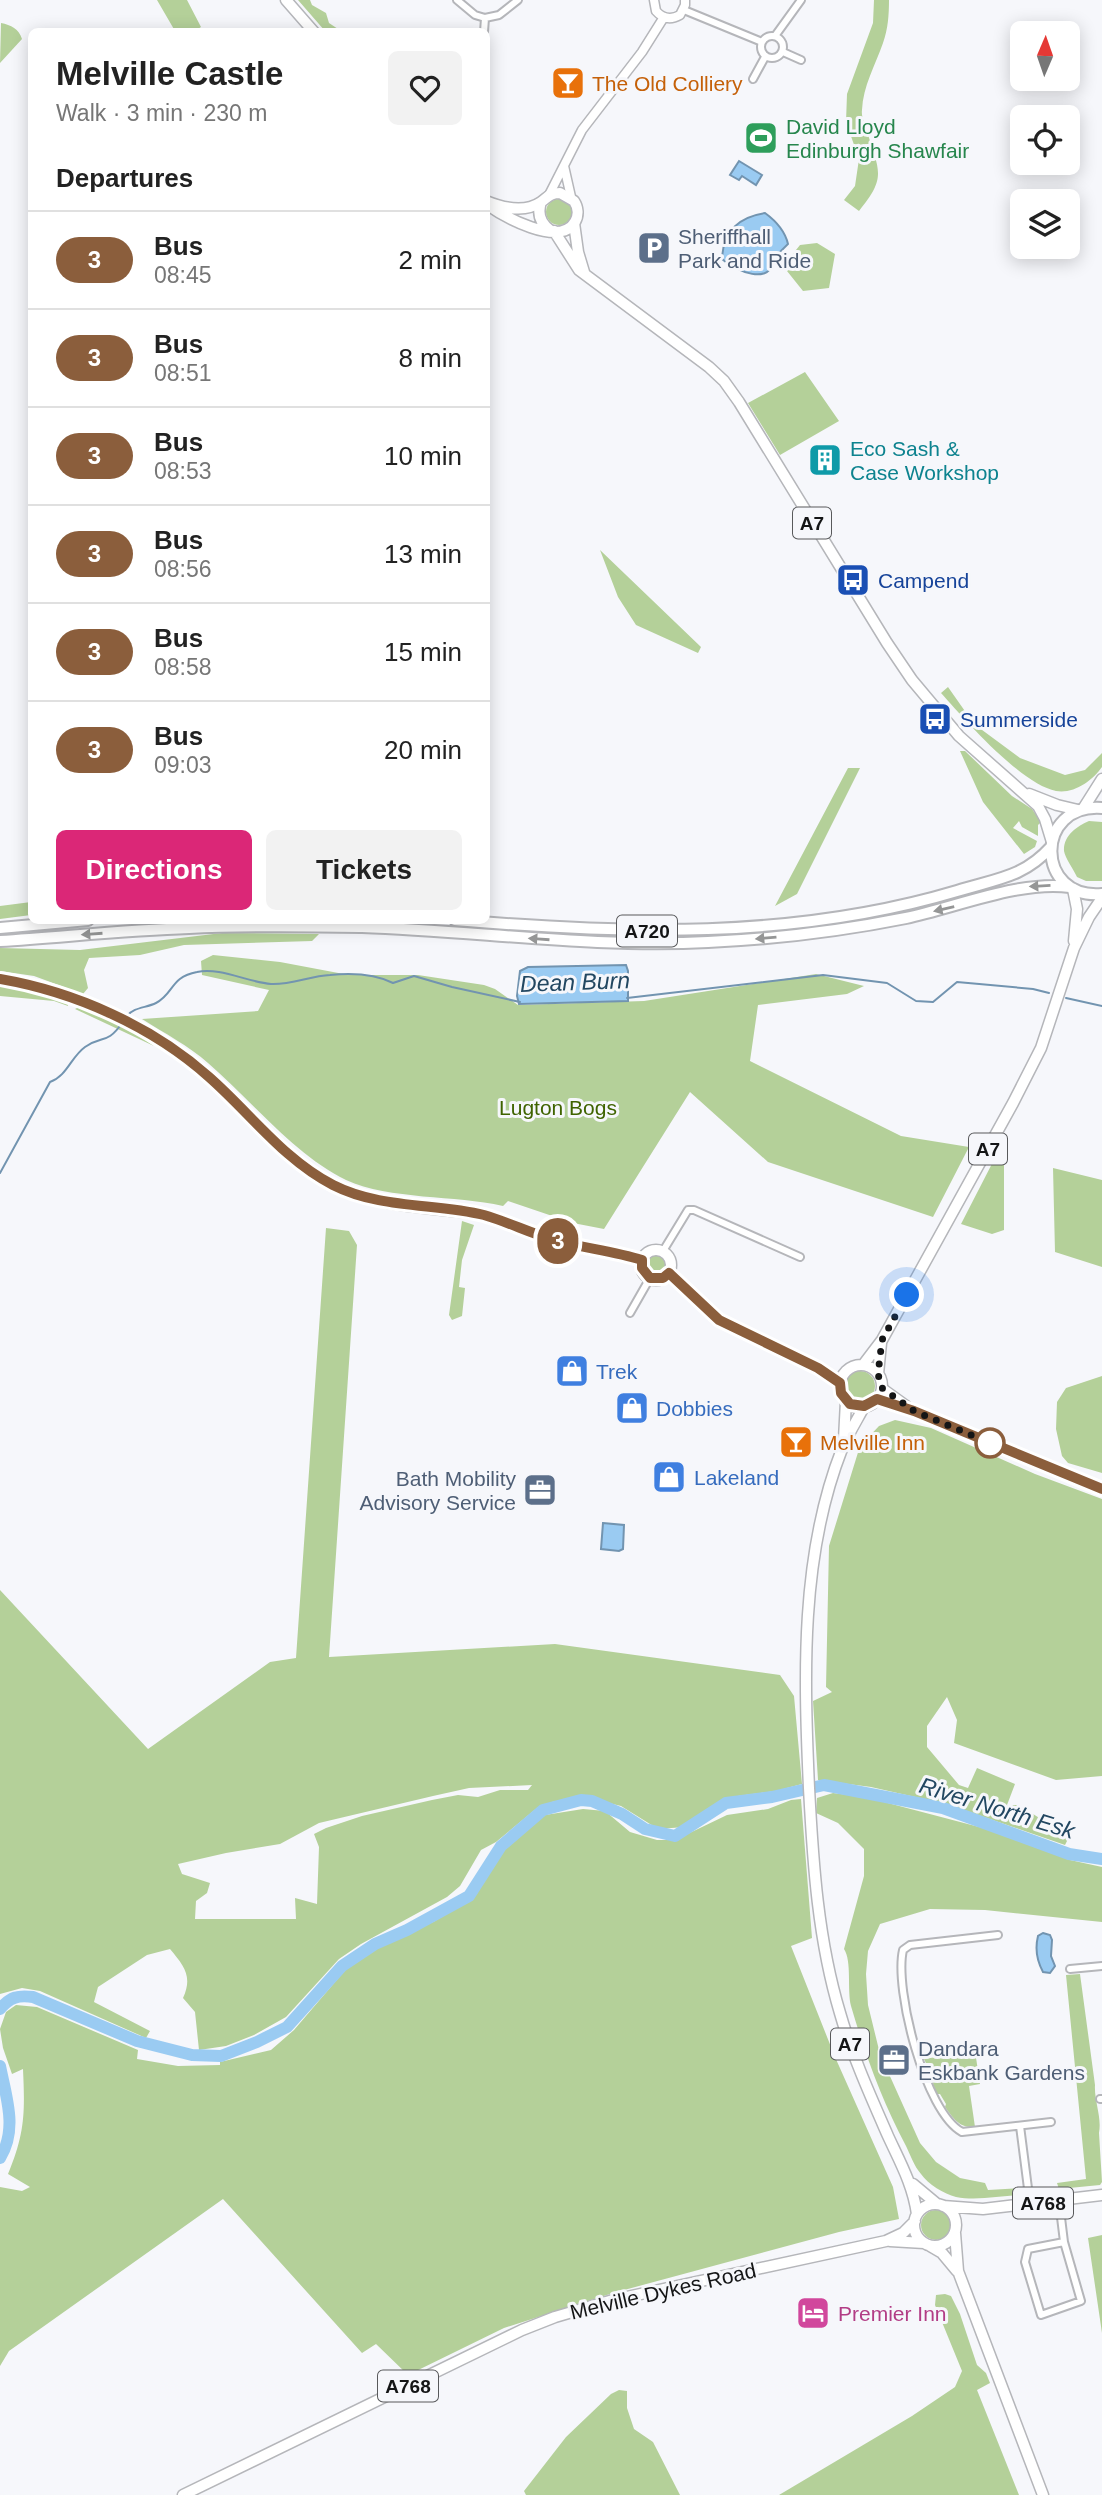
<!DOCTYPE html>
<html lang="en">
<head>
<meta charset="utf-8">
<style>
	body { margin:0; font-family:Arial,sans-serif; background:#f2f2f2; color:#222; height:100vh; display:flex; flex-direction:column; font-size:26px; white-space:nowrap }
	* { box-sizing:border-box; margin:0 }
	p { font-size:23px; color:#767676 }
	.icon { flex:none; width:38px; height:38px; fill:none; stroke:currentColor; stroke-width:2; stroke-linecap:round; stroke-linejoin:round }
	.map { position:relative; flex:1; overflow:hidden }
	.panel { position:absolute; left:28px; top:28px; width:462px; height:896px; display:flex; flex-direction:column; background:#fff; border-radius:10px; box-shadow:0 4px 18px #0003 }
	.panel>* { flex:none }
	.badge { padding:0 14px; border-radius:23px; font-size:24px; line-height:46px }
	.needle { width:46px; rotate:2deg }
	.tools { position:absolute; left:1010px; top:21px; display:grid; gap:14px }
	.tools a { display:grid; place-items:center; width:70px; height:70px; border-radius:10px; background:#fff; box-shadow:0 4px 18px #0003; font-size:35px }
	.you { position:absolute; width:35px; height:35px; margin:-18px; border:5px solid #fff; border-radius:50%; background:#1a73e8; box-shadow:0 0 0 10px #1a73e833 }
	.map>.badge { position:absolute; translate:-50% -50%; box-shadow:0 0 0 4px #fff }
	h2 { padding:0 28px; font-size:26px; line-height:63px }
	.round { display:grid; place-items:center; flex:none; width:74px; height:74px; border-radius:10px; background:#f2f2f2 }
	.overview { display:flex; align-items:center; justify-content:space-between; height:119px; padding:0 28px }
	h1 { font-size:33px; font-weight:700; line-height:52px }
	.button { display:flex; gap:14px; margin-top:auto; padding:14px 28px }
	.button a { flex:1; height:80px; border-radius:10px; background:#db2777; color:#fff; font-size:28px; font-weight:700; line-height:80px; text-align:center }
	.button a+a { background:#f2f2f2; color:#222 }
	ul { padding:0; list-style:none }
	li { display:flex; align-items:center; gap:21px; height:98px; padding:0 28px; border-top:2px solid #e0e0e0 }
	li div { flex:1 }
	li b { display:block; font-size:26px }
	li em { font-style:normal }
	li .badge { min-width:77px; font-weight:700; text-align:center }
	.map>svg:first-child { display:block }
</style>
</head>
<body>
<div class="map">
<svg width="1102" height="2495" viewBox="0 0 1102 2495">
	<rect width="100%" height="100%" fill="#f6f7fb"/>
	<path fill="#b4d099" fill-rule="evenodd" d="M157,0H187L201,27L195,31H175Z
		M298,0H310L312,5L326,13L329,23L341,31H325Z
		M874,0H889C889,15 888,29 883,43C875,66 863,86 862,110C861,117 865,124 867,131C878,170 888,176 859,211L844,200L855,186L859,159L846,122L847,94L873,23Z
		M1,23C11,25 19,29 22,39L0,63Z
		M546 212a13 13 0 1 1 26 0a13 13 0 1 1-26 0Z
		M817,243L835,254L829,288L803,291L787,271L788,260L800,245Z
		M805,372L839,421L780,455L748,403Z
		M600,550L701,647L698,653L636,625L618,597Z
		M948,687L974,724L1020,758L1065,775L1085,770L1102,753V767C1092,781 1074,794 1056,791C1021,784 965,720 941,693Z
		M960,751H965L1012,796L1032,809L1041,822L1038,825V836L1022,827L1019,821L1013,828L1037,841L1035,847L1024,854L983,802Z
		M848,768H860L797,894L775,906Z
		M1089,821L1102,822V881H1086L1077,877C1074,870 1065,858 1064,851C1063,836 1077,826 1089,821Z
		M31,902V915L0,919V906Z
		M222,933L319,934L312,941L184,945L140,955L89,958L84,970L88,988L83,994L34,976L0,971V948L80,950Z
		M213,955L280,962L349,975H418L484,985L495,989L518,1005L644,1001L816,974L864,986L847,994L758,1005L750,1061L901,1136L969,1147L933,1217L768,1162L690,1092L604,1229L573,1223L508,1201L503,1206C455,1195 390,1200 346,1180C294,1155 251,1100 208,1063C189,1046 164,1033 142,1019L258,1011L269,990L202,975L201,961Z
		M0,983L29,989L67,1001L68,1006L54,1001L0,996Z
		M79,1007L124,1026L154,1046L75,1009Z
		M997,1154L1004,1158V1230L992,1234L961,1224Z
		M1053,1168L1102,1180V1267L1055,1252Z
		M462,1221L474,1225L462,1260L459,1287L465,1288L462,1316L452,1320L449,1315Z
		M326,1228L349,1231L357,1245L329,1657L555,1644L780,1675L794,1696L802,1784L776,1791L738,1796L716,1806L685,1827L658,1829L621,1806L580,1796L552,1802L537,1808L496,1842L481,1850L460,1886L447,1897L361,1944L339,1959L286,2017L254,2035L226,2046L199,2050L195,2012L183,1998C193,1976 184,1966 170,1949L147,1955L98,1987L94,2002L150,2031L146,2038L40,1991L22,1988L0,1994V1590L148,1749L270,1662L296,1658ZM532,1785L528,1790H500L478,1797L458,1795L432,1800L362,1816L326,1828L314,1834L319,1847L317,1904L295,1898L296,1919H195L196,1901L207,1893L210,1883L182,1874L178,1864L226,1853L280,1844L319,1823L433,1796L469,1788Z
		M646 1265a10 10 0 1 1 20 0a10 10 0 1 1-20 0Z
		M845 1386a15 15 0 1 1 30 0a15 15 0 1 1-30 0Z
		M1102,1376V1473L1068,1463L1062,1456L1056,1429L1057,1402L1066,1388Z
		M895,1420L931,1428L1035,1474L1102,1499V1776L1056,1780L954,1743L957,1720L947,1697L927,1726V1747L959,1785L968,1788L977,1768L1015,1784L1007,1805H1019L1069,1837L1065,1845L946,1804L871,1787L818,1780L813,1701L832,1692L826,1687L829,1546L860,1446L879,1426Z
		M833,1793L865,1797L983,1828L1070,1860L1102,1867V1922L985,1910L930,1909L880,1924L868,1951L866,1974L868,2005L880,2054L920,2143L936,2162L960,2178L985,2183L988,2190L1021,2188L1022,2191L1020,2195C1000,2196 976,2201 956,2197C944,2194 928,2184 921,2174C914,2166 910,2154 906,2146C882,2101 865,2054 851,2006C847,1990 852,1961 844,1949L864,1876V1849L838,1823L816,1813L817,1798Z
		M801,1799L812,1938L791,1946L835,2057L893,2187L899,2219L839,2232L613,2293L504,2328L408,2375L376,2344L362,2353L223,2199L9,2351L0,2366V2187L22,2191L30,2187L8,2174C25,2133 25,2113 23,2069L12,2074L3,2048L0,2029L6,2012L16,2005L37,2007L138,2050L137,2059L178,2066L220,2065V2062L271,2050L294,2030L347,1968L375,1949L435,1921L472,1898L504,1848L525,1829L545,1815L583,1809L605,1811L630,1832L657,1840H675L727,1815L768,1809L791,1800Z
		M1080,1974L1095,2085C1094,2101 1102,2117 1099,2133L1102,2182L1100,2185L1059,2189L1057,2183L1086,2179L1066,1975Z
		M975,2051L980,2084L969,2086L975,2127C959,2128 954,2119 945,2107L946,2104L940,2094H937L933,2084L934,2080L924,2059Z
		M921 2225a15 15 0 1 1 30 0a15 15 0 1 1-30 0Z
		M1102,2235V2333L1088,2238Z
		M945,2294L951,2296L960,2314L977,2365L986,2373L990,2383L977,2390L1019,2495H779L912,2416L955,2387L962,2371L935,2305L936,2295Z
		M619,2390L627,2391V2408L634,2429L653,2442L680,2495H526L524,2491L566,2437L611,2394Z"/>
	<path fill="#9acbf2" stroke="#7294b0" stroke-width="2" d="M739,161L762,175L756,185L742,176L739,180L730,175Z
		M765,213C776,221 785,231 788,244L774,258C772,287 735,271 722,259C723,232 738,217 765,213Z
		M626,965L628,971V1001L519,1004L517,996L520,971L528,967Z
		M603,1523L624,1525L623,1549L619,1551L601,1549Z
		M1043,1933L1050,1935L1052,1940L1051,1956L1055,1966L1050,1973L1043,1972C1037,1961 1035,1948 1038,1936Z"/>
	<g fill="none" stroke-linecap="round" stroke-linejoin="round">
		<path stroke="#7294b0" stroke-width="2" d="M627,998L823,975L887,983L916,1001L933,1002L957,982L1033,989L1049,993
			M1066,998L1102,1006
			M127,1016C134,1007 146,1008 156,1003C174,994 170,977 197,972C220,967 247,982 271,984C291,985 310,976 330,975C350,973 375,974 393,983L414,976L452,987L520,1002
			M0,1173L50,1082C67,1076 71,1057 85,1047C102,1035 107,1045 122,1023"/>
		<path stroke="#9acbf2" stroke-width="12" d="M0,2009C10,1997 18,1995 33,1997L137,2041L192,2055L221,2056L257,2042L287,2027L342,1966L375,1944L407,1930L469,1896L501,1846L543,1810L581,1800L592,1801L622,1814L645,1829L675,1836L726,1803L772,1797L824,1785L943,1808L1069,1854L1102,1859
			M0,2066C6,2097 18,2129 0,2158"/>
		<defs>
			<path id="minor" d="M457,0L475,15L485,18
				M684,10L762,42
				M484,32L485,18L499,15L518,0
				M761 47a11 11 0 1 1 22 0a11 11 0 1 1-22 0Z
				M775,36L801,0
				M783,52L801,60
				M753,79L765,57
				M663,1251L688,1210H694L800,1257
				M630,1313L650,1278
				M998,1935L910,1945L903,1950C894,1989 925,2112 962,2132L1051,2122
				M1070,1969L1102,1966
				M1100,2099H1102
				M1020,2126L1030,2204
				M1059,2201L1064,2242L1081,2301L1041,2315L1025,2262L1028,2249L1064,2242"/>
			<path id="tertiary" d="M654,0L656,11C663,19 671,20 680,15L685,5V0
				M564,166L571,197
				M549,195L582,130L642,52L664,17"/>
			<path id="secondary" d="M882,1388L907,1406
				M877,1399L914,1411L1102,1489"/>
			<path id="primary" d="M286,0L314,32
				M486,201C503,208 525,213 541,202C548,197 550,193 560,193L574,201C578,207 579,215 575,222C559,248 503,216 486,204
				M541,202C537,214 540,223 550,230
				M574,223L578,252L584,272
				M554,231L579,270L709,367L724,381L739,402L887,643L912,680L959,736L1038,806L1045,819L1052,842
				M1029,794L1057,805L1078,810
				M1083,809L1102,779
				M1073,889L1077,909L1074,941
				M0,979C75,992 152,1026 209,1077C250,1113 284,1160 333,1185C378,1208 430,1207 478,1214C503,1218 526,1231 549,1239C579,1249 611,1251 642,1260
				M641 1265a15 15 0 1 1 30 0a15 15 0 1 1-30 0Z
				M669,1273L719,1320L818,1368L840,1383
				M863,1365L882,1340L1013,1103L1041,1048L1074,948L1089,917L1102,898
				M840 1386a21 21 0 1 1 42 0a21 21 0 1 1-42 0Z
				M878,1374L881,1343
				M864,1407C857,1420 848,1434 842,1449C800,1556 804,1675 809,1788C813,1864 818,1940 840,2013C852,2055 870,2095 888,2136C900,2162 913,2185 917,2214
				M844,1439L846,1401
				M913,2184L937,2204
				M914 2225a21 21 0 1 1 42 0a21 21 0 1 1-42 0Z
				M943,2206L983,2209L1102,2195
				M955,2233L958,2271L1043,2495
				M890,2241L924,2243
				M930,2246L942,2253L957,2271
				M183,2495L522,2330L555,2317L613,2300L886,2241L903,2233L915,2221"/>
			<path id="trunk" d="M1102,808C1034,803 1035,900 1102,894
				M455,920C623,934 793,940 957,891C995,879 1023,878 1051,847
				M0,928L88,920
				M0,941C63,937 126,930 189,928C247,925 304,926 362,927C478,931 592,948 708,942C775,939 841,931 906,918C957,907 1021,880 1070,887"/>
		</defs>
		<use href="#minor" stroke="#b5b6ba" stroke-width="10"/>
		<use href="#tertiary" stroke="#b5b6ba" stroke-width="11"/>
		<use href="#secondary" stroke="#b5b6ba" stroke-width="12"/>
		<use href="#primary" stroke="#b5b6ba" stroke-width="13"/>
		<use href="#trunk" stroke="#b5b6ba" stroke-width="14"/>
		<use href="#minor" stroke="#fff" stroke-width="6"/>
		<use href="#tertiary" stroke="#fff" stroke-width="8"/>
		<use href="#secondary" stroke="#fff" stroke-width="9"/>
		<use href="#primary" stroke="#fff" stroke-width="10"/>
		<use href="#trunk" stroke="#fff" stroke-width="10"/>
	</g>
	<defs><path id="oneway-solid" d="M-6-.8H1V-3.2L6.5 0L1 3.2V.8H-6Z" transform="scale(1.75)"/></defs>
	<g fill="#959696">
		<use href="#oneway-solid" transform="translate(1040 886) rotate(177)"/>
		<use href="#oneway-solid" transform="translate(944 909) rotate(167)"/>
		<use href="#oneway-solid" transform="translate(92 934) rotate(176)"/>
		<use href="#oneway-solid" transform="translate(766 938) rotate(175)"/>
		<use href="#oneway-solid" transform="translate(539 939) rotate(-176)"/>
	</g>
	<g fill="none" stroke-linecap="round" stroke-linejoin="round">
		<defs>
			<path id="line" d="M0,979C75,992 152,1026 209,1077C250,1113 284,1160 333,1185C380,1209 434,1203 484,1215C508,1222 530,1233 554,1240C583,1248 613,1251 642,1260V1268L650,1278H663L669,1273L719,1320L818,1368L840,1383L841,1393L850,1404L864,1406L877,1399L914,1411L1102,1489"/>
		</defs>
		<use href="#line" stroke="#fff" stroke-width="16"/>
		<use href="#line" stroke="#8b5e3c" stroke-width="10"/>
		<path stroke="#141516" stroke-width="7" stroke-dasharray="0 12.6" d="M907,1295L882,1340L878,1374L882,1388L914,1411L1000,1447L990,1443"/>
	</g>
	<defs>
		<symbol id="bar-square" viewBox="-11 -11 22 22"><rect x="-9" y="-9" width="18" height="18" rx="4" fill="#e8710a" stroke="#f6f7fb"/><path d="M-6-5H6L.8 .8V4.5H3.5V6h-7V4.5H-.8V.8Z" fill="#fff"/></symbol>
		<symbol id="stadium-square" viewBox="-11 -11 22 22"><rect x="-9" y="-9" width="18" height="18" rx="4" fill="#2e9e5b" stroke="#f6f7fb"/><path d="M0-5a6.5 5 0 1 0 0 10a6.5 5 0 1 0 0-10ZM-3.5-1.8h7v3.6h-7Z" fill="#fff"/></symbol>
		<symbol id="parking-square" viewBox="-11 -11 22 22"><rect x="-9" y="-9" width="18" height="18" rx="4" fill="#5c6f8a" stroke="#f6f7fb"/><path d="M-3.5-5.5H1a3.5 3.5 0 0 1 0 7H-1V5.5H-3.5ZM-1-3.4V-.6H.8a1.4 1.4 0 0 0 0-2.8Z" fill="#fff"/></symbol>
		<symbol id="building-square" viewBox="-11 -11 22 22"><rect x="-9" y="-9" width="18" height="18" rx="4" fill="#0f9aa8" stroke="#f6f7fb"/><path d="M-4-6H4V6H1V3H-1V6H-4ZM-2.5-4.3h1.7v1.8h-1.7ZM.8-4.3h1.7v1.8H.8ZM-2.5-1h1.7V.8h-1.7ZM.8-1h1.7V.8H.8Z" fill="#fff"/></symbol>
		<symbol id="bus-square" viewBox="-11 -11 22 22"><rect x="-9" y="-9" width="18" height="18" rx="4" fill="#1a4fb4" stroke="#f6f7fb"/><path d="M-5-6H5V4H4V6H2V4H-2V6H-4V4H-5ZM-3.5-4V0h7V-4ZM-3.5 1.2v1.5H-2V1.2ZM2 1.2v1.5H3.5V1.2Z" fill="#fff"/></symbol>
		<symbol id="shop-square" viewBox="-11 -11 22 22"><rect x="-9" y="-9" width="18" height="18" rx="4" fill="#3f7fe0" stroke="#f6f7fb"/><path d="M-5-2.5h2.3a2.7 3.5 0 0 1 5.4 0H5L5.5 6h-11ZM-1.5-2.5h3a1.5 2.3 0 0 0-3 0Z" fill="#fff"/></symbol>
		<symbol id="office-square" viewBox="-11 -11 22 22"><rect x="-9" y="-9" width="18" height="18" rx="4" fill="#5c6f8a" stroke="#f6f7fb"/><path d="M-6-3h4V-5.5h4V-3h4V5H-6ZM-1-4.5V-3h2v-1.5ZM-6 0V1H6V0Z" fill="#fff"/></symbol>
		<symbol id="hotel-square" viewBox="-11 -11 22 22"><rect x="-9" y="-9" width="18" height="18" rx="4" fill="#d1479c" stroke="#f6f7fb"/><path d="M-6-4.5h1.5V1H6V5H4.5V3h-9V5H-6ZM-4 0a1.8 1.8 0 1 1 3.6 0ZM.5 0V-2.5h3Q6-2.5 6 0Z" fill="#fff"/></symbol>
	</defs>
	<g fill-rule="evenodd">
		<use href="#bar-square" x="549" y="64" width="38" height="38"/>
		<use href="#stadium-square" x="742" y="119" width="38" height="38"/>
		<use href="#parking-square" x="635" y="229" width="38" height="38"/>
		<use href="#building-square" x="806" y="441" width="38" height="38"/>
		<use href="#bus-square" x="834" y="561" width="38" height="38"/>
		<use href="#bus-square" x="916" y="700" width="38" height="38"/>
		<use href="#shop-square" x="553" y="1352" width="38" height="38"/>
		<use href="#shop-square" x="613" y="1389" width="38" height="38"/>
		<use href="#bar-square" x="777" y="1423" width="38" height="38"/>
		<use href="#shop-square" x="650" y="1458" width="38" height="38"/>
		<use href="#office-square" x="521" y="1471" width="38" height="38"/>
		<use href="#office-square" x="875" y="2041" width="38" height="38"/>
		<use href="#hotel-square" x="794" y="2294" width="38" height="38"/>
	</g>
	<circle fill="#fff" stroke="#8b5e3c" stroke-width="3.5" cx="990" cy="1443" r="14"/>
	<g text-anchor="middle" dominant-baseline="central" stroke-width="6" stroke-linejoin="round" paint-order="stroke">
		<g fill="#f6f7fb" stroke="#58595b" stroke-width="2">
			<rect x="793" y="507.5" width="38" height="31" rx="5"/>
			<rect x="617" y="915.5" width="60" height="31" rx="5"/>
			<rect x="969" y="1133.5" width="38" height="31" rx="5"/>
			<rect x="831" y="2028.5" width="38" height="31" rx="5"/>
			<rect x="1013" y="2187.5" width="60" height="31" rx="5"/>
			<rect x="378" y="2370.5" width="60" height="31" rx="5"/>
		</g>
		<g font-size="19" font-weight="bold" fill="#141516">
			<text x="812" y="523">A7</text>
			<text x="647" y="931">A720</text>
			<text x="988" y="1149">A7</text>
			<text x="850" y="2044">A7</text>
			<text x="1043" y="2203">A768</text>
			<text x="408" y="2386">A768</text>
		</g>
		<g font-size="21" fill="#c56008" stroke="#f6f7fb" text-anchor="start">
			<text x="592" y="83">The Old Colliery</text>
			<text x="820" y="1442">Melville Inn</text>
		</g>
		<g font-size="21" fill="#27864d" stroke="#f6f7fb" text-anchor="start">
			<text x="786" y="126">David Lloyd<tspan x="786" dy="24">Edinburgh Shawfair</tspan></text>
		</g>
		<g font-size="21" fill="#4e5e75" stroke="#f6f7fb" text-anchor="start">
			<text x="678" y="236">Sheriffhall<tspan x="678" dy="24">Park and Ride</tspan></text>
			<text x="516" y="1478" text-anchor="end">Bath Mobility<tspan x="516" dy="24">Advisory Service</tspan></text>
			<text x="918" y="2048">Dandara<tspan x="918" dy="24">Eskbank Gardens</tspan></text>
		</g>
		<g font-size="21" fill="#0d838f" stroke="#f6f7fb" text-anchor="start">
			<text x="850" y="448">Eco Sash &amp;<tspan x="850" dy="24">Case Workshop</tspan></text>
		</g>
		<g font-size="21" fill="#164399" stroke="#f6f7fb" text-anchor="start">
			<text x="878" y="580">Campend</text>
			<text x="960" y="719">Summerside</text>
		</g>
		<g font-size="21" fill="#3f6300" stroke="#f6f7fb">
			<text x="558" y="1107">Lugton Bogs</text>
		</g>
		<g font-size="21" fill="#366cbe" stroke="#f6f7fb" text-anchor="start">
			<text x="596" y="1371">Trek</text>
			<text x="656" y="1408">Dobbies</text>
			<text x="694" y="1477">Lakeland</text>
		</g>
		<g font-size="21" fill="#141516" stroke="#f6f7fb">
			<text transform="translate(663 2291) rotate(-13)">Melville Dykes Road</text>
		</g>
		<g font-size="21" fill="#b23c85" stroke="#f6f7fb" text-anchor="start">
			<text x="838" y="2313">Premier Inn</text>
		</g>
		<g font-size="23" font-style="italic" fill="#224761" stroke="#f6f7fb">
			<text transform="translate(575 982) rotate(-2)">Dean Burn</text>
			<text transform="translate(997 1808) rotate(17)">River North Esk</text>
		</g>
	</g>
</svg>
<div class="tools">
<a><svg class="needle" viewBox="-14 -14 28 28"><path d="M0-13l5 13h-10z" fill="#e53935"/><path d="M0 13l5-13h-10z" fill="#767676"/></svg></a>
<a><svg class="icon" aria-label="locate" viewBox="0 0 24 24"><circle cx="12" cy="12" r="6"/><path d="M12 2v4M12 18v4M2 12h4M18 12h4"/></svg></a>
<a><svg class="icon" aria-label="layers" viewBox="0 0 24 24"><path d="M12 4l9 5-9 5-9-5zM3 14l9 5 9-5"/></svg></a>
</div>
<div class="you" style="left:907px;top:1295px"></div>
<b class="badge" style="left:558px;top:1241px;background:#8b5e3c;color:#fff">3</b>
<section class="panel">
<div class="overview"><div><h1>Melville Castle</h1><p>Walk · 3 min · 230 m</p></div><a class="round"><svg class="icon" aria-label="heart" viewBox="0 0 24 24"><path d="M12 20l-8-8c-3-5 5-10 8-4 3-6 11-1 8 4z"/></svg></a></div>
<h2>Departures</h2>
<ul>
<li><span class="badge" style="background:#8b5e3c;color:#fff">3</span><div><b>Bus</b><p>08:45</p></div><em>2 min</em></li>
<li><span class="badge" style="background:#8b5e3c;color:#fff">3</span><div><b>Bus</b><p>08:51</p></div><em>8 min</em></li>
<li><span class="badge" style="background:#8b5e3c;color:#fff">3</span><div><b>Bus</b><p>08:53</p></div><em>10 min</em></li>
<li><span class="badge" style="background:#8b5e3c;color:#fff">3</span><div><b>Bus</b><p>08:56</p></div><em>13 min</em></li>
<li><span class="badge" style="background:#8b5e3c;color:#fff">3</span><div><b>Bus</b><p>08:58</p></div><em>15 min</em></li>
<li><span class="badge" style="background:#8b5e3c;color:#fff">3</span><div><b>Bus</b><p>09:03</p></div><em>20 min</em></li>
</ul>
<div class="button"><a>Directions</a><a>Tickets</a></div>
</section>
</div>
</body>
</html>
